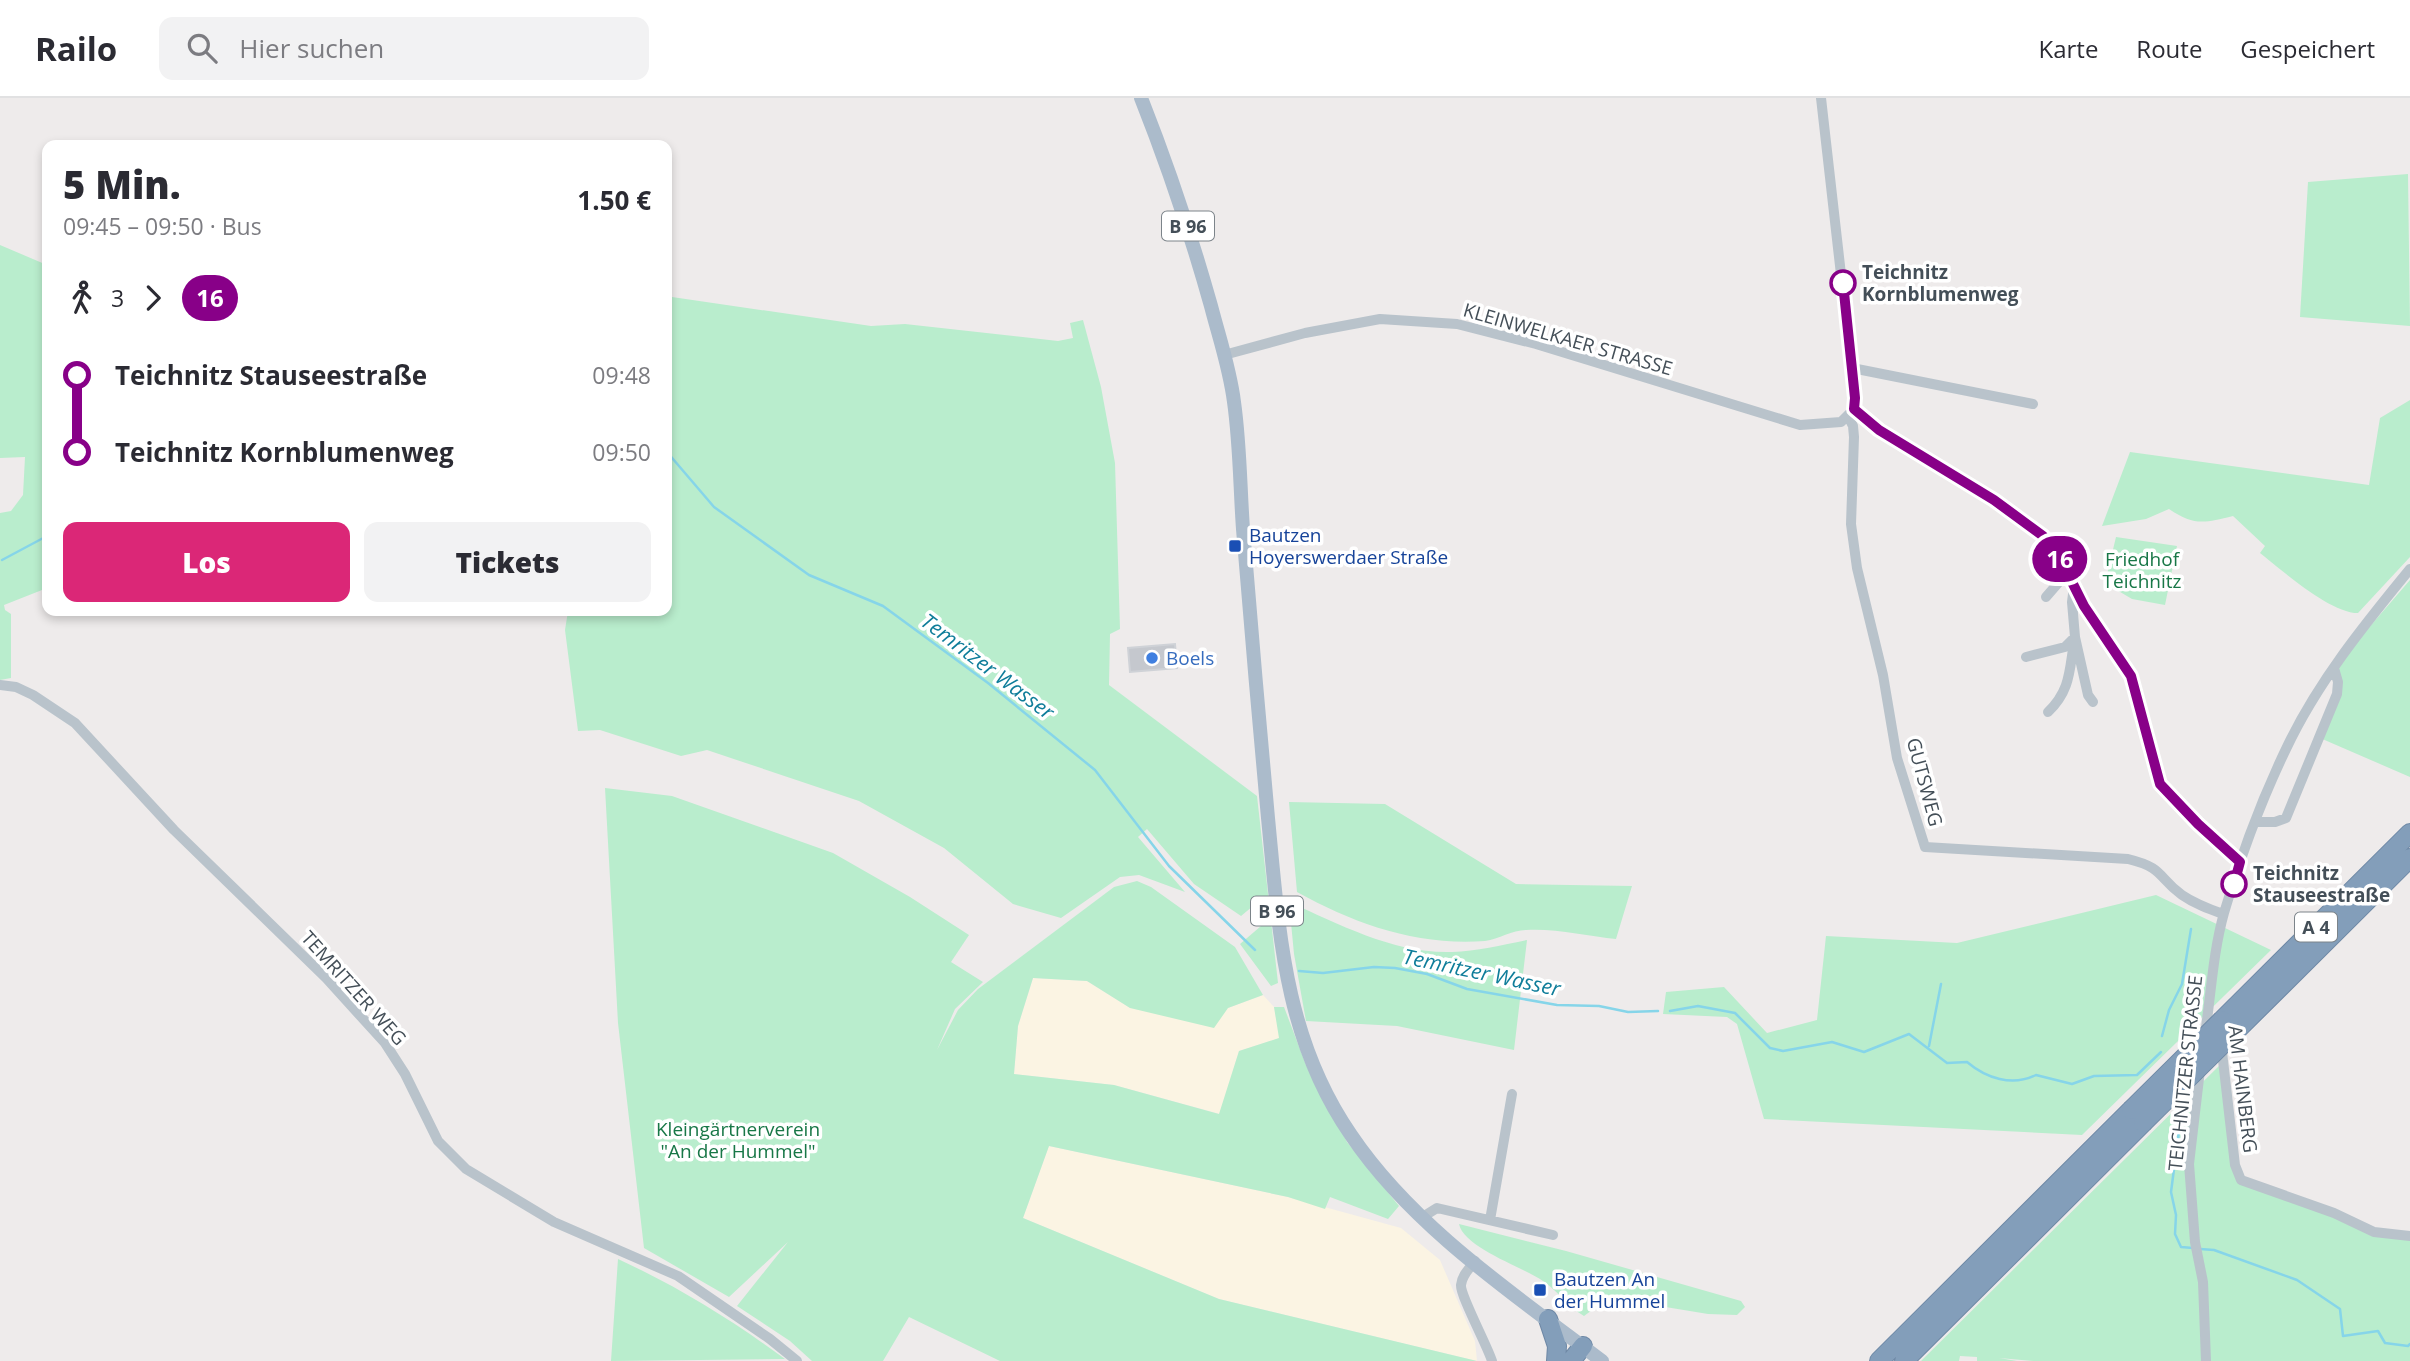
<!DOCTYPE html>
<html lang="de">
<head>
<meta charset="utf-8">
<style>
	body { margin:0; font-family:"Open Sans",sans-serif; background:#f2f2f3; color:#2b2b33; height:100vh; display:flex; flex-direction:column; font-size:26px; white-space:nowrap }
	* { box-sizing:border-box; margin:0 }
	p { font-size:23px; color:#7c7c81 }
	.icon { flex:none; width:38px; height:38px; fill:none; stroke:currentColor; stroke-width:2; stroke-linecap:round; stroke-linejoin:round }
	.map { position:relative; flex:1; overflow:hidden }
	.sheet { position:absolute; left:42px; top:42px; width:630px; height:476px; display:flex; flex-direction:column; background:#fff; border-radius:14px; box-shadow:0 4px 10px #0003 }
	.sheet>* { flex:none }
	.badge { padding:0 14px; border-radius:23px; font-size:24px; line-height:46px }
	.map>.badge { position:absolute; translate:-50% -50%; box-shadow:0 0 0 4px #fff }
	.legs { display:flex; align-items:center; gap:10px; height:77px; padding:0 21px; font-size:23px }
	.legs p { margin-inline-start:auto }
	.overview { display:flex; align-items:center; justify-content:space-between; height:119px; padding:0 21px }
	h1 { font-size:38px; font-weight:800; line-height:52px }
	.cta { display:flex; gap:14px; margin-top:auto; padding:14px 21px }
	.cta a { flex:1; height:80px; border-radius:14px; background:#db2777; color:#fff; font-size:28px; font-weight:800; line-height:80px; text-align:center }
	.cta a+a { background:#f2f2f3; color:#2b2b33 }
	ul { padding:0 21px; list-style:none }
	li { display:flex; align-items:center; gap:24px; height:77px; font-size:26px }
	li i { display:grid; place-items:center; width:10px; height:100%; margin:0 9px; background:currentColor }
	li i::after { content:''; width:18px; height:18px; margin:-9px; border:5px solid; border-radius:50%; background:#fff }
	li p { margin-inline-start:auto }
	li:first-child i { background:linear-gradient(#0000 50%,currentColor 0) }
	li:last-child i { background:linear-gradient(currentColor 50%,#0000 0) }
	header { display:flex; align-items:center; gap:42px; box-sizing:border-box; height:98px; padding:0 35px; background:#fff; border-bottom:2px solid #e1e1e2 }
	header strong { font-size:33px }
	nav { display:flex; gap:38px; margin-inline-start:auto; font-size:24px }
	.search { width:490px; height:63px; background:#f2f2f3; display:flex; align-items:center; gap:18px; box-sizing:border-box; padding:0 24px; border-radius:14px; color:#7c7c81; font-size:26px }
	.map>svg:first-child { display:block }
</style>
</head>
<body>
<header>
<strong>Railo</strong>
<div class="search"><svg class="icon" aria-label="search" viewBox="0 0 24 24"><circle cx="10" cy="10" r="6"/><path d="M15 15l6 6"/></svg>Hier suchen</div>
<nav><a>Karte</a><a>Route</a><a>Gespeichert</a></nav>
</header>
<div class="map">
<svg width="2410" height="1263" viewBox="0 0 2410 1263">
	<rect width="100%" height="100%" fill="#eeebeb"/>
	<path fill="#fbf4e3" d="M1033,880L1087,883L1130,910H1228L1263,897L1274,909L1280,940L1239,953L1220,1016L1114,987L1014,976L1018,928Z
		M1049,1048L1288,1099L1401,1130L1440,1162L1475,1243L1477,1263L1219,1201L1023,1120Z"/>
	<path fill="#b9edcd" d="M2408,76L2410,228L2300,219L2308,84Z
		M0,147L47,167V494L45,496L42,492L4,507L5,512L11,516V580L0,582V415L11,413L23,397L25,359L0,360Z
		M672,199L871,228L905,226L1058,243L1073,240L1070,225L1083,222L1101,289L1115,365L1120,531L1110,536L1109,587L1257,698L1278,885L1271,888L1240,846L1261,828L1259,803L1241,818L1194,786L1147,731L1138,739L1185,794L1139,777L1120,779L1061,820L1013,806L944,750L859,703L707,652L681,658L600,632L578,633L565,532L568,513H667V209Z
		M2410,302V459L2358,515C2330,515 2283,473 2260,455L2265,448L2233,418C2204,425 2194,428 2169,411L2146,421L2102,428L2130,354L2369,387L2380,320Z
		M2116,439L2177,448L2165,507L2132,501L2105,485Z
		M2410,482V679L2320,640L2337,596L2334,570Z
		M605,690L672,698L833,755L910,799L969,837L951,864L983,884L955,911L937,952L958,912L978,891L1114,789L1137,783L1151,789L1235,849L1263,897L1228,910L1214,930L1130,910L1087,883L1033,880L1018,928L1014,976L1114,987L1219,1016L1239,953L1279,940L1274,909H1284L1306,967L1347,1044L1399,1108L1388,1121L1330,1099L1325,1111L1288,1099L1049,1048L1023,1120L1219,1201L1477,1263H1000L909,1219L883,1263H812L790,1243L737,1208L788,1144L729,1199L644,1150L618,925Z
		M1289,704L1385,706L1516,786L1632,788L1616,841C1589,838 1553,830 1526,832C1512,832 1499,841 1485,843C1416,848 1355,826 1297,794Z
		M2156,797L2271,852L2082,1037L1764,1021L1737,926L1727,919L1663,916L1666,894L1724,889L1767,935L1817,922L1826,838L1957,845Z
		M1289,804C1341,827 1395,856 1452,854C1477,853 1502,847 1527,842L1514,952L1397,928L1306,923L1294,856Z
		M2224,963L2241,1082L2374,1134L2410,1138V1263H2033L1999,1260L2017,1263H1977V1259L1960,1258L1959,1263H1921Z
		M1459,1126L1566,1153L1741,1203L1745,1209L1737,1217L1708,1216L1623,1202L1603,1204L1584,1218C1568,1209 1558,1193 1543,1183C1523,1169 1464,1150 1459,1126Z
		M618,1161C677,1188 732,1222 785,1261L611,1263Z"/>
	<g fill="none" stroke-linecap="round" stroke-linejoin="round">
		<path stroke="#86d5e9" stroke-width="2.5" d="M667,354L714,409L809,477L883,508L988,585L1095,672L1169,768L1255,852
			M2,462L47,438
			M1299,873L1323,875L1374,869L1395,870L1427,876L1467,891L1557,907L1599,908L1628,914L1658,913
			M1670,913L1698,908L1735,915L1770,950L1783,953L1832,944L1864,954L1909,936L1947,965L1967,964C1986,980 2012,989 2036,977L2072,986L2094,978L2137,977L2161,954
			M2162,938L2169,912L2182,886L2191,831
			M1929,948L1941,886
			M2179,1033L2171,1094L2176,1117L2175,1136L2181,1149L2193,1150
			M2200,1151L2214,1152L2297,1182L2340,1211L2343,1238L2378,1233L2385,1245L2408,1248L2410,1246"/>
	</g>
	<path fill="#c5c8ce" stroke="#cfd2d7" stroke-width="2" d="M1175,546L1177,570L1130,574L1128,550Z"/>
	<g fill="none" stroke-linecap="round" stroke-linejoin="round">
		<defs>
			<path id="highway" d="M2222,922L2410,735
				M2234,935L2410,760
				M1548,1221L1557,1248L1556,1263
				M1571,1263L1583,1248
				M1879,1263L2131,1012
				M1904,1263L2143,1025"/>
		</defs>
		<use href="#highway" stroke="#6f89a6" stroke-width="20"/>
		<path stroke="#b9c3cb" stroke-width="10" d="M1821,0L1855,300L1854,311
			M1224,257L1305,235L1380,221L1457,226L1536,246L1800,327L1841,324L1854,311
			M1852,270L2033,306
			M1854,311L1879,332L1994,402L2043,437L2064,468L2084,508L2131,578L2160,686L2198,726L2240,764
			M1848,318L1853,328L1854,339L1851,426L1857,470L1883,577L1897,660L1925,749L2128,761C2165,770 2157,779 2182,797C2195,806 2209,811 2223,816
			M2046,499L2059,484L2064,468
			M2026,559L2065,549L2075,539L2072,504L2074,488
			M0,587L16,589L33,597L75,625L174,732L326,880L385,945L405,976L438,1043L466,1071L554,1124L678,1178L770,1241L797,1263
			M2048,614C2072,591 2069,570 2075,539L2088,597L2093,604
			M2256,724H2275L2286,720L2337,596L2338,584L2334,570
			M2205,936C2211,897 2213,854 2224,815C2240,760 2261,703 2286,651C2317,585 2364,527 2410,471
			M2221,945L2235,1067L2241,1082L2334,1115L2374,1134L2410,1138
			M2200,972L2189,1066L2195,1144L2203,1184L2206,1263
			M1421,1120L1437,1110L1553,1137
			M1490,1122L1512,996
			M1475,1163C1469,1171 1462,1177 1461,1187C1460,1197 1487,1247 1492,1263"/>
		<path stroke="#abbbcb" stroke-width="14" d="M1141,0C1168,68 1191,137 1211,208C1219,239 1230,271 1234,304C1240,346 1240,389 1243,431C1251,527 1259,624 1268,720C1279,833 1284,940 1351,1037C1413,1129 1515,1197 1602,1263"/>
		<use href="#highway" stroke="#839eba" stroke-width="18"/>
		<defs>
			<path id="highway-bridge" d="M2131,1012L2222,922
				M2143,1025L2234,935"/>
		</defs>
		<use href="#highway-bridge" stroke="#6f89a6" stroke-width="20" stroke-linecap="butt"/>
		<use href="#highway-bridge" stroke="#839eba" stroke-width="18"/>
	</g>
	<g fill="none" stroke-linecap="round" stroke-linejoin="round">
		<defs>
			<path id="line-1" d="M1843,185L1855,300L1854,311L1879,332L1994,402L2043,438L2064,468L2084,508L2131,578L2160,686L2198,726L2240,764L2234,786"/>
		</defs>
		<use href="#line-1" stroke="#fff" stroke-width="16"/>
		<use href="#line-1" stroke="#808" stroke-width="10"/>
	</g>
	<g fill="#fff" stroke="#808" stroke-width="3.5">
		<circle cx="1843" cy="185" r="12"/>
		<circle cx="2234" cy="786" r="12"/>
	</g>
	<g fill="#1a4fb4" stroke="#fff" stroke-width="2.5">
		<rect x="1228" y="441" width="14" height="14" rx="3.5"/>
		<rect x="1533" y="1185" width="14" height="14" rx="3.5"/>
	</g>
	<circle fill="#3f7fe0" stroke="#fff" stroke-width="2.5" cx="1152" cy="560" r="7"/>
	<g text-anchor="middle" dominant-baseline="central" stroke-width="7" stroke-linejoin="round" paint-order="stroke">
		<g fill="#fff" stroke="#7c848a" stroke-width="2">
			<rect x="1162" y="113.5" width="52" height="29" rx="5"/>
			<rect x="1251" y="798.5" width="52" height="29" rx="5"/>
			<rect x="2295" y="814.5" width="42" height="29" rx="5"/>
		</g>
		<g font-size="18" font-weight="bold" fill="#444f58">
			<text x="1188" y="128">B 96</text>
			<text x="1277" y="813">B 96</text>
			<text x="2316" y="829">A 4</text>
		</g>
		<g font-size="19" font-weight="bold" fill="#444f58" stroke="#fff" text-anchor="start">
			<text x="1862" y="174">Teichnitz<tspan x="1862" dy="22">Kornblumenweg</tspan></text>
			<text x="2253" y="775">Teichnitz<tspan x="2253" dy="22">Stauseestraße</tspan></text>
		</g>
		<g font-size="19" fill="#444f58" stroke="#fff">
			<text transform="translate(1568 241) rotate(16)">KLEINWELKAER STRASSE</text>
			<text transform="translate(1925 684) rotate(75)">GUTSWEG</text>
			<text transform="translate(354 890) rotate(48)">TEMRITZER WEG</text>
			<text transform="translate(2185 975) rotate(-84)">TEICHNITZER STRASSE</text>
			<text transform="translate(2243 991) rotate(83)">AM HAINBERG</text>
		</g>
		<g font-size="19" fill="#164399" stroke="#fff" text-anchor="start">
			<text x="1249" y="437">Bautzen<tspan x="1249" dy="22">Hoyerswerdaer Straße</tspan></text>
			<text x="1554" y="1181">Bautzen An<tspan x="1554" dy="22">der Hummel</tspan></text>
		</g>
		<g font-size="19" fill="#187747" stroke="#fff">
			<text x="2142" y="461">Friedhof<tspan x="2142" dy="22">Teichnitz</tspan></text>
			<text x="738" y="1031">Kleingärtnerverein<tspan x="738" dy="22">"An der Hummel"</tspan></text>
		</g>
		<g font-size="19" fill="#366cbe" stroke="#fff" text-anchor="start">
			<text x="1166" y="560">Boels</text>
		</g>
		<g font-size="21" font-style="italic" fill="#0f7d9a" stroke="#fff">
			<text transform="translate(988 568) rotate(37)">Temritzer Wasser</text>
			<text transform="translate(1482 874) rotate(12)">Temritzer Wasser</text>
		</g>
	</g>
</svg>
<b class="badge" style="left:2060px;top:461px;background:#808;color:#fff">16</b>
<section class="sheet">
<div class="overview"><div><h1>5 Min.</h1><p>09:45 – 09:50 · Bus</p></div><b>1.50 €</b></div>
<div class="legs"><svg class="icon" aria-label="walk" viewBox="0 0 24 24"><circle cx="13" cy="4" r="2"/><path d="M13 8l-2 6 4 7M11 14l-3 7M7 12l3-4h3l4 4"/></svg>3<svg class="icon" aria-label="forward" viewBox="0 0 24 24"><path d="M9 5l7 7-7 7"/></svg><b class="badge" style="background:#808;color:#fff">16</b></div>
<ul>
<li><i style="color:#808"></i><b>Teichnitz Stauseestraße</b><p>09:48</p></li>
<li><i style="color:#808"></i><b>Teichnitz Kornblumenweg</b><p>09:50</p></li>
</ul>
<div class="cta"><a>Los</a><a>Tickets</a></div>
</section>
</div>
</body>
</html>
